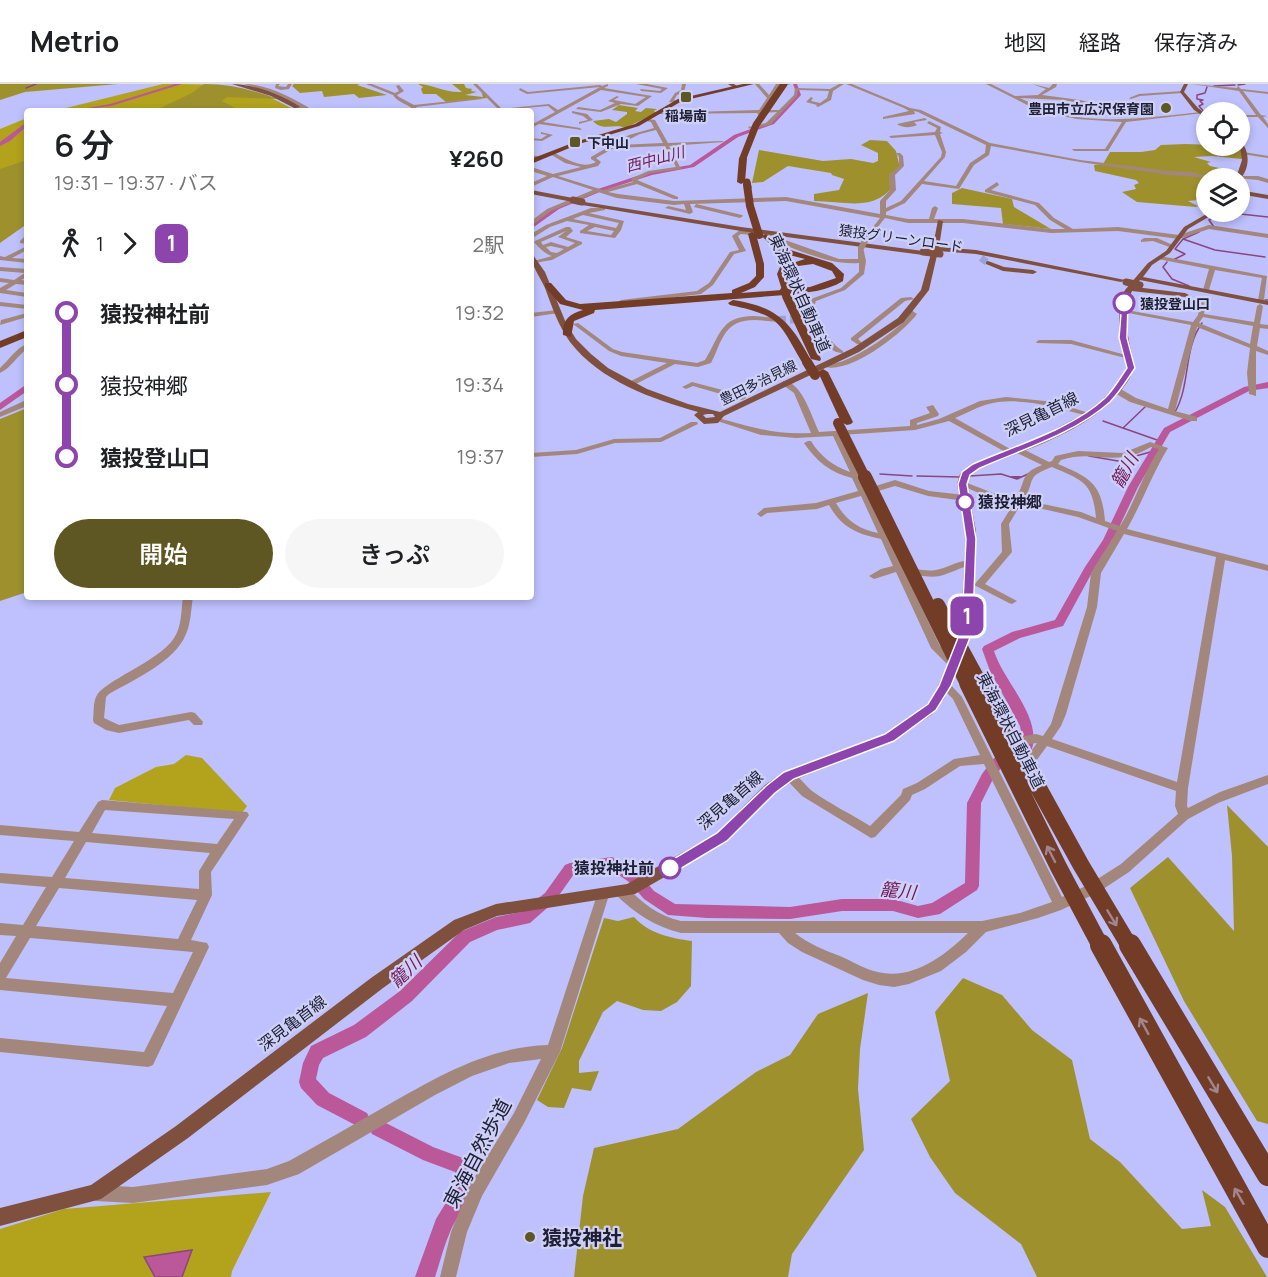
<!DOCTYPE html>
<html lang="ja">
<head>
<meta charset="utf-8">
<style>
	body { margin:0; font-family:Manrope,"Noto Sans JP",sans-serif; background:#f6f6f6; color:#202124; height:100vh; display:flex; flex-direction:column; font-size:22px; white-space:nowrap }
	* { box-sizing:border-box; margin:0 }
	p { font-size:20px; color:#757577 }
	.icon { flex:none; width:33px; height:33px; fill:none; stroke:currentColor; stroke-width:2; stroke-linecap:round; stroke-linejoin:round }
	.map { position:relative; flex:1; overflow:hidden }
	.details { position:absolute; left:24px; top:24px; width:510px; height:492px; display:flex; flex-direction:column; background:#fff; border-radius:6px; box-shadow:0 3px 9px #0003 }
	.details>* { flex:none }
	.badge { padding:0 12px; border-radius:9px; font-size:21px; line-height:39px }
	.controls { position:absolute; left:1196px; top:18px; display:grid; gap:12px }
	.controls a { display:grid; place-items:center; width:54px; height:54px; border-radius:50%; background:#fff; box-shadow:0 3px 9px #0003; font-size:30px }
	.map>.badge { position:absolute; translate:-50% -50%; box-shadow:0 0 0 3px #fff }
	.legs { display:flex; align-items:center; gap:9px; height:66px; padding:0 30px; font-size:20px }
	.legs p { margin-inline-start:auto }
	.headline { display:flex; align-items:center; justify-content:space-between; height:102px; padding:0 30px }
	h1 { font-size:33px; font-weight:600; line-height:45px }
	.action { display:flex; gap:12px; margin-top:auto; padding:12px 30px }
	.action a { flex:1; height:69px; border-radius:36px; background:#5e5723; color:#fff; font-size:24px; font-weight:600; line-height:69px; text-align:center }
	.action a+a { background:#f6f6f6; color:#202124 }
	ul { padding:0 30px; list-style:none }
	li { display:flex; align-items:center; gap:21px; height:72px; font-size:22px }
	li i { display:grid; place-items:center; width:9px; height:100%; margin:0 8px; background:currentColor }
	li i::after { content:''; width:15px; height:15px; margin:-8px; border:4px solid; border-radius:50%; background:#fff }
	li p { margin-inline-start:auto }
	li:first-child i { background:linear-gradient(#0000 50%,currentColor 0) }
	li:last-child i { background:linear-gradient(currentColor 50%,#0000 0) }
	header { display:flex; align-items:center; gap:36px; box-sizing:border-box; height:84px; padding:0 30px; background:#fff; border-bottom:2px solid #e0e0e0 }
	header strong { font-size:28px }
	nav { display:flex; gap:33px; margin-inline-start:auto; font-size:21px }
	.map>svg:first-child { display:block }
</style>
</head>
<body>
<header>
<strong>Metrio</strong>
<nav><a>地図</a><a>経路</a><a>保存済み</a></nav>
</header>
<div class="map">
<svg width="1268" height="1193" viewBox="0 0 1268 1193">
	<rect width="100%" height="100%" fill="#bec1fd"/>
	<path fill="#b2a21c" d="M163,0C215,0 251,0 296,27H54Z
		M27,34V105L0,107V45Z
		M186,671L202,674L247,722L242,729L109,716L115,704L156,683L174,680Z
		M271,1108L232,1187L231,1193H0V1145L64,1125Z"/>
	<path fill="#9e912d" d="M0,0H118L25,8L0,16Z
		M204,0C231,0 252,6 278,15L227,13L222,17L241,27H154L192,9Z
		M294,0H360L357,1L387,11L359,14L354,10L324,13L322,7L300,9L292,2Z
		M418,0C432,0 444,9 462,8L452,0H464L466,4L472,5L471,7L477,8L465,11L483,13L481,6L487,14L446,18L436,10H423L421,5L423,3Z
		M619,21L638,24L635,27L641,28L646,24L657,25L654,27L656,29L625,44C613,39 603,48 593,37L609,35L616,38L627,30V28L612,26Z
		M870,56L887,57L896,67L900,84L890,90L892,104C870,128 844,117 814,117V110L839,106L844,95L832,91L831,89L788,82L763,98L752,99L759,66L823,77L851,75L873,79L878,77V69L861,61Z
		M1186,60L1238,62L1242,68V75L1212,72L1194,73L1211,78L1207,79L1210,82L1237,88L1234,94L1203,95L1198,110L1201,113L1199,116L1188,117L1198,122L1196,123L1137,118L1122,108L1136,105L1134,101L1139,99L1136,96L1095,87L1094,81L1103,80L1110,68H1141L1155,66L1161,61Z
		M27,76V140L0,159V85Z
		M962,104L1012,115L1014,123L1051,145L1003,140L1001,124L952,120V109Z
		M27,324V508L0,517V335Z
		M1227,721L1268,763V1040L1257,1037L1184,917L1130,804L1168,773L1234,847L1232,772Z
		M634,833C649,850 671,854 692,857L691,902L677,918L661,927L643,926L617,917L603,928L579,977V989L599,987L591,1007L572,1004L564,1024L548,1023L537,1016L562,964L604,834L618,837Z
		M963,894L1002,911L1032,946L1072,976L1090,1055L1120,1078L1182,1145L1211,1142L1202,1106L1225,1123L1267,1193H1037L1021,1160L955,1109L930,1073L911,1035L950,997L935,928Z
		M868,909L860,965L858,1005L864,1066L792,1170L788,1193H574L583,1112L594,1064L678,1045L756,988L790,971L818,930Z"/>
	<path fill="#ba5899" stroke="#8b477b" stroke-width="1.5" d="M192,1166L182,1193H155L144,1173Z"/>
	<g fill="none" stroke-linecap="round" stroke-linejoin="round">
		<path stroke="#8b477b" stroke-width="1.5" d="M1238,1L1245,0
			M1214,2L1235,1
			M26,4L36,0
			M1205,29L1199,22L1203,20L1200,17L1203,16L1197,15V11L1205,9L1207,3
			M1214,143L1209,136L1222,128L1268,133
			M1199,148L1183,155L1215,166L1265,173
			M1173,176L1185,170L1175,165L1183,155
			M1167,178L1163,183L1172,195L1189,202
			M1265,216H1268
			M1175,328C1191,300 1183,265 1202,239
			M1103,337L1160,357
			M1123,344L1145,323
			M1089,372L1118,377L1154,367
			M880,390L912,392
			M917,392L960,393
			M970,392L1001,390L1017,395
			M1017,395L1028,390"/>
		<path stroke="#8b477b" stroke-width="2" d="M1012,393H1020"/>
		<path fill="#ba5899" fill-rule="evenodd" d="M175,0H182L111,22L72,27L110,20Z
			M793,0H797L801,11L774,40L738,53L694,83L652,91L602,107L559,125L531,145V140L555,123L598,105L649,88L690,81L734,51L770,38L797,11Z
			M27,38V42L10,57L0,62V58Z
			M1268,298V304L1249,307L1170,348L1138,403L1113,456L1095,483L1063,542L1020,554L994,567C1004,599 1046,636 1030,670L1015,675L1010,673L1009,670L1010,667L1019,664L1022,652L1020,642L990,587L982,565L984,562L1012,548L1055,536L1085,483L1103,456L1128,403L1164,344L1244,303Z
			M27,300V307L0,326V319Z
			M999,673L1004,674L1005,678L992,697L981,719L979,802L977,806L940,830L918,834L893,827H842L790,835L707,834L668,831L644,815L629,798L610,785L574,790L555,817L530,839L497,846L470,858L412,917L366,953L323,974L319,981L316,995L329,1009L367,1029L370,1035L367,1041L361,1044L317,1021L301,1004L299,998L303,979L311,962L354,941L400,907L460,848L496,833L521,828L545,809L565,781L570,779L612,773L639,790L654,807L675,820L790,823L842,815H893L918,822L932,819L965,799L967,719L982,690L994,674Z
			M378,1035L433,1063L471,1077C481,1100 459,1128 450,1148C444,1162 440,1178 435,1193H415L436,1135L450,1112L455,1088L423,1076L372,1050L369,1044L372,1038Z"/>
		<path stroke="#9ea1d5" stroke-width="8" stroke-dasharray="8 4" stroke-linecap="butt" d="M778,236L807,235"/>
		<path stroke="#9ea1d5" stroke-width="7" stroke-dasharray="7 3" stroke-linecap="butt" d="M981,174L988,179"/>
		<path fill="#a3877c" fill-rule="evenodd" d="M244,0C267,0 295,15 314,27H309L273,9Z
			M276,0H280L278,2L286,3L288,0H292L289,5L281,6L275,4Z
			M366,0H372L395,9L399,7L396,2L399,1L404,7L397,11L399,13L414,21L480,14L482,15L416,23L419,27H415C409,20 398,19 393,11Z
			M473,0H477L502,25L549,20L558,26L600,3L527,10L519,6L520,4L528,8L600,1L602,2L608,0V2L604,4L652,12L638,22L621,20L601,28L576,25L578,23L600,26L615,19L608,17L617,12L619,13L614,16L635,20L646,13L601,6L543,38L580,44L582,46L539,40L531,44V41L555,28L548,22L490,27L498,25Z
			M636,0H647L668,4L661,9L641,7L640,5L660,7L662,5Z
			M682,0H686L684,8L677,11L674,16L677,17V19L669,18L675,9L681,6Z
			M755,0H759L769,11L776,0H780L764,26H779L794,11L795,4L830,5L839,0H844L833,7L831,16L818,23L816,22L817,21L806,18L811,13L813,14L811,17L820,19L827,14L829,7L798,6L797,12L770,41L750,45L748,43L766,39L777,28L762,29L759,31L757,30L758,29L658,30L656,29L759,26L767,14Z
			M785,0H790L788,1Z
			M846,0H852L910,24L921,26L990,59L1080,76L1169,87L1193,88L1213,94L1169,91L1080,78L991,62L989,71L974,81L959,105L922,100L905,119L886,128V131L908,135H929L932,124L935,122L938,124L934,135H963L1051,145H1065L1050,136L1035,121L985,108V106L997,98L999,101L991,106L1039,119L1054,134L1073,145L1118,143L1179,151L1209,141L1268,150V154L1209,145L1179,155L1118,147L1051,149L963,139H908L885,134L865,159L862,157L880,134L786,117L690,120L693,128L690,130L665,124L668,122L686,126L684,120L674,121L617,114L598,108L551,127L531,142V137L547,125L593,106L553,93L531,103V99L547,92L531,87V83L553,90L581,83L565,79L550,70L552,68C566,74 581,86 596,78L591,75V73L629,51L654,44L651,38L646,37L648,35L655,36L668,59L722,57L724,58L669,62L681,85L651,89L637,96L678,113V115H674L637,100L608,108L618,110L674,117L786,113L880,130V117L890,106L889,91L899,82V73L896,69H900L903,72L904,82L895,91L896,106L886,117V124L901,117L941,73L942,68L935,51L891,54L889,52L935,48L937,44L927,39L929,37L941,43L940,48L943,49L940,50L946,68L945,73L924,97L956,102L970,79L985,69L986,61L918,28L914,27L915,30L883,35V33L909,27L904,24ZM656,46L663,59L618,61L640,50ZM665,62L676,83L648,87L631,95L633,98L603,106L558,92L598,82L601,78L596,74L614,64Z
			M986,0H991L1015,12L1038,11L1046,5L1032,0L1049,4L1053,0H1057L1056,3L1042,11L1080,16L1148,32L1146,33L1064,16L1020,14C1027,17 1034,21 1041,24C1088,43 1153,33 1202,28L1204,29L1126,38L1108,67H1074L1072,65H1105L1122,38L1077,35L1039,27Z
			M1191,0L1237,4L1238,2L1241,5L1268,8V10L1243,7L1261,31L1267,32L1263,33L1268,40V44L1258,33H1239V31H1256L1239,7Z
			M1183,7L1182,9L1140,12L1131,15L1129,14L1139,10Z
			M572,27L587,30L593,36L579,40V38L588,36L583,32L572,29Z
			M925,34L927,36L914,38L917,41C911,44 902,44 897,40Z
			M541,48L553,51L542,57L531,56V54L541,55L547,51L541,50Z
			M1244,68L1268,72V74L1242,70Z
			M531,71L542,73V74L540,75L531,73Z
			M1239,92H1258L1268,95V99L1258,96L1237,94Z
			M1203,116L1206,117V121L1201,119Z
			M696,120L742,131L743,132L740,134L694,123Z
			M591,124H605V126L589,129L624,137L621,146L615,154L580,149V147L589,141L567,137L550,143L531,155V150L546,141ZM583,131L619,139L616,144L573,135ZM595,143L614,147L611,151L587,147Z
			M566,143H570L573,147L566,153L582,158V160L552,176L534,179V177L552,172C545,170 539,164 534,158L535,157ZM566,147L558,153L575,159L568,163L551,158L543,161L541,158ZM551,162L564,165L557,169L551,168L546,163Z
			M740,146L768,150L839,175H858V164L863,163L866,177L864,190L845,206L816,217L814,222L817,231L816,233C828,246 826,256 843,267V269C824,269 820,245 809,233L811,231L808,222L811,215L841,204L859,188V179C817,182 782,153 741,150L738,152L746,167L734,170L713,201L701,210L621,220L618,218L621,216L697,207L709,199L730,168L739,166L732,152Z
			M27,150V160L20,159V157Z
			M1144,154H1157L1175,162L1172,164L1153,157L1141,158V156Z
			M27,162V166L12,174L27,175V179L0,176V172L5,173Z
			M1160,172L1267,192L1264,216L1261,218L1258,216L1262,194L1215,186L1209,206L1206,208L1203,206L1209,185L1158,175V173Z
			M0,183L27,185V193L21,196L27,197V201L16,200L6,206L27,209V213L0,209V204L9,199L0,198V194L14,196L25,189L0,187Z
			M1203,213L1206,215L1204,230L1254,238L1257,222L1260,220L1263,222L1260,240L1268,241V245L1260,244L1257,262L1268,267V271L1256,267V312L1249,310L1247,289L1250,264L1197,243L1175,327L1197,333V337H1191L1130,318L1113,308V304H1119L1136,314L1168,325L1191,241L1123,228L1121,227V225L1193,238L1198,231L1200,215ZM1203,233L1253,242L1250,260L1199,239Z
			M901,214L911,213L914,215L905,217L858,255L861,258V260H857L851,256V254Z
			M0,218L27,221V225L0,222Z
			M557,226L560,228L559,229L531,233V229Z
			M907,226H911L917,230C902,250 845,295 820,281C827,278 835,280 843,277C866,268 887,252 906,236L910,230L907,228Z
			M27,229V233L0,241L1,236Z
			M754,232L778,234L781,236L778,238C757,236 735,231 723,253C718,261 716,270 711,279L698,283L675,280L632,302L628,300L629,298L667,279L621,272L609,267L573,240L578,239L613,265L622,268L697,279L705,276C720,252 720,232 754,232Z
			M1039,256H1071L1133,273L1129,275L1071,260L1037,259L1036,258Z
			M27,260V265C17,272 11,284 0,289V284C10,275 15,265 27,260Z
			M783,297C802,297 812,334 819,348L910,342V336L930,329L926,323L933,321L939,330L938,332L917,339V341L939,335L980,317L1006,313L1054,318L1092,330L1088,332C1056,324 1019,311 985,321C975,324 965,330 955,334L1012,366L1013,368L1009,370L949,337L915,346L841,351L866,405L895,396L929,407L965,411L969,414L965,417L928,412L895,402L868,410L902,482C913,484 925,488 936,486C949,484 958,475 972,477L974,479L972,481C961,483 951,489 940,492C928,494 917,491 905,489L940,562L958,577L959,580L958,583H950L931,564L896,488L874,495L869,492L881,485L893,482L881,455C857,450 841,443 829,421L817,425L767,429L761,433L757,430L764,424L816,419L858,407L852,394C831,389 816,377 804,359L808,357H811C820,372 833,382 850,388L833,352L796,354L761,351L714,336L718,334C752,343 774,351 811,349L794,309L783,301ZM861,412L878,449C858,445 846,436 836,419Z
			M692,298L745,312L746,314L742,316L693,302L686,305L682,303Z
			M24,317H27V322L0,333V328Z
			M691,338H697L698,340L661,358L615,359L577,370L531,373V369L576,366L614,355L660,354Z
			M1150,358L1168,364C1152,390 1142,419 1127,445L1268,481V487L1225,476L1188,704L1187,722L1188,724L1220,708L1268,691V700L1218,719L1188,735L1129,788L1097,809L1061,826L1038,834L986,848L966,868L941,887L909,900L894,903L879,901L863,896L802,868L788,859L779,849H681C654,842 636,830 616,811L615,807L616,803L621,802L626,803C643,819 658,832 681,837H982L1020,829L1052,818L984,680L960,682L925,705L912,711L910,716L875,753L871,754L802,712L783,692L785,689C796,686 803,700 812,707C830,720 851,730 870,742L901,711L903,705L917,699L954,675L980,671L953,615L940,602L945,598L949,599L962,613L1062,813L1088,801L1121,780L1178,730L1175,722L1176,707L1047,662L1036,677L1040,684L1038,687H1030L1024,677L1037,659L1008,663L1004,662L1002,659L1004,656L1008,655L1036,650L1043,652L1051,640L1087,523L1091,489L1117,447L1078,433L1021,420L1009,440L1012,468L985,500L1017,517L1012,520L1009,519L974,501L1002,468L1001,440L1014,419L988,413L958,400L962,397L993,409L1016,414C1027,396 1019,390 1042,381L1013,367V363H1019L1049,378L1052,377L1055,372L1078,367L1123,369ZM1151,363L1159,365C1143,390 1135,418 1120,442L1105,437C1102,400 1091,394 1058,380L1061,376C1086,368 1101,376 1124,373C1134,372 1142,368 1151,363ZM1052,383C1082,396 1093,398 1096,434L1081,428L1024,416C1036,395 1025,393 1052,383ZM1124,450L1216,473L1177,698L1052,655L1061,642L1066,630L1097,523L1101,489ZM795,849H968C943,873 911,898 874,887C862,884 852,877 840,872C824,866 809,860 795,849Z
			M183,513H193C191,525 191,539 186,550C175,578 133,596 109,610L106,613L104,634L119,641L191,628L195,629L203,638L202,641H194L189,636L119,649L106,646L94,639L93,636C94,629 93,619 96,613C102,597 159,578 174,554C182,543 181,526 183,513Z
			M102,716L247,728L249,731L211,788L212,811L191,856L207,859L209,863L153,981L148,983L0,968V954L144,968L167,922L0,906V879L16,852L0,851V839L23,841L46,803L0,799V789L52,793L74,757L0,751V741L79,748L98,718ZM105,726L234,735L217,760L92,749ZM86,758L210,769L199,787V805L65,794ZM59,804L197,816L178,855L36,842ZM30,854L193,868L173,909L6,894Z
			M603,805L608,807L609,811L560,968L524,1039L482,1112L467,1148L456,1193H440L451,1148L470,1101L514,1029L541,975L509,979L472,992L435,1011L299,1090L267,1101L133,1119L96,1117L90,1115L88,1109L90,1103L96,1101L133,1103L267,1085L289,1077C321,1059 353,1041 386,1022C437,993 487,963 548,961L597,811L598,807Z"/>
		<path fill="#80503e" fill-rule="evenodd" d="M232,0C257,0 286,13 307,27H300L271,12Z
			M728,0H734L738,3L734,4Z
			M1184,0H1188L1184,8L1198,24L1206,30V34L1194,26L1180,8Z
			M1239,56C1251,66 1250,86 1239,96L1236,94L1242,76Z
			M531,106L573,114L576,116L573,118L531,110Z
			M1239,106L1268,111V115L1239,110Z
			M578,117L741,143L923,167L926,169L923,171L741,147L576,120Z
			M1210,128H1217L1188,145L1170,169L1152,181L1143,193L1268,217V221L1140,196L1135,203L1185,209L1189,211L1185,213L1132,207C1120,231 1130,260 1135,284C1131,291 1128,298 1123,304C1090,347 1028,365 979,384L969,391L967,400L976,447L973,539L960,580L944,615L931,631L893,657L794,696L775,709L727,757L635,810L497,832L464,846L383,904L188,1054L101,1115L0,1142V1124L91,1101L176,1042L371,894L454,836L496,820L627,800L717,749L765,701L784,688L885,651L923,625L933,613L948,580L961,539L966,447L957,400L960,390L973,380L1038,354L1082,331L1101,317L1116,301L1127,284L1119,245L1120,216L1125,206L1148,179L1166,167L1184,143Z
			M938,136L943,137L939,163L976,166L1125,196L1121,198L976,170L938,167L929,206L904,238L859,268L724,332L718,339L704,340L694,331L698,328C652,315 600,297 570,258C558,241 552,223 545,204C540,193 531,181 531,170L533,171L545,188L566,239L576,255L591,270L608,284L647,305L688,320L720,328L853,264L898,234L921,206L932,166L927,164L933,162ZM707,330H713L715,333L706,334L703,331Z
			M988,177L1004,183L1033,186L1037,188L1033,190L1003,187L986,180V178Z"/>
		<path fill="#723c27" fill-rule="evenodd" d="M743,0H754L682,17L639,42L579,60L531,80V75L575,58L635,40L678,15Z
			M743,72L747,74L745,98L741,100L737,98L739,74Z
			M752,148L756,150L764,180V193L755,203L741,209L782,206L777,190L780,183L805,175L778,168L762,152L766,150L784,164L832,179L844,190L843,197C827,207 807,209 788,210L792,213L821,275L820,277L811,275L782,213L785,211L595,226L594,229L574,237L571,253L563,251C562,236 569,230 583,226L560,220L545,203V199H551L566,216L580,220L732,209V206L749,199L756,192V180L748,150ZM813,180L832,187L836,194L810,203L791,205L785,190L787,186L798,182Z
			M733,216C779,223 791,239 812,278L811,280H803C778,237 781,232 730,221L728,219Z
			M27,246V253L0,264V257Z
			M823,285L828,288L853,338L851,340L847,341L841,338L818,288Z"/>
		<path stroke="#a3877c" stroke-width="4.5" d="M297,26L305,24"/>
		<path stroke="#a3877c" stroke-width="6" d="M861,164L865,157"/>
		<path stroke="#80503e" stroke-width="7" d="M573,116L582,118
			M923,168L940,170
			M1126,198L1140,201"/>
		<path stroke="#723c27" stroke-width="7" d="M743,74L756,41L784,0
			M747,98L748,103"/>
		<path stroke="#723c27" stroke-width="8" d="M747,101L750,122L759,151
			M784,207L787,213"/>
		<path stroke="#723c27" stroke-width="10" d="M807,278L815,291
			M838,339L866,395"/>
		<path stroke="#723c27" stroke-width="14" d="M865,393L968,602
			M938,521L982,602"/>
		<path stroke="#723c27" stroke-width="17" d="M968,600L1059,784L1101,863
			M981,600L1081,781L1130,863"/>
		<path stroke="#723c27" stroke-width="22" d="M1101,861L1268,1163
			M1130,861L1268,1091"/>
	</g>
	<defs><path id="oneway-shaft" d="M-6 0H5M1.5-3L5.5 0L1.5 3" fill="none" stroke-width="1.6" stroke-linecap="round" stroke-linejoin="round" transform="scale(1.5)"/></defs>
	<g stroke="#a0868e">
		<use href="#oneway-shaft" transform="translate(1051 770) rotate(-117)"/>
		<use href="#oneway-shaft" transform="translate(1112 834) rotate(59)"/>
		<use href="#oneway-shaft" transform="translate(1144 942) rotate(-119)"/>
		<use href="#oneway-shaft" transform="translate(1213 1001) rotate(59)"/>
		<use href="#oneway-shaft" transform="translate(1239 1112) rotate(-120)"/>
	</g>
	<path fill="#8e44ad" stroke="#fff" stroke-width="1.5" d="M1122,217L1128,219L1127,254L1135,284C1127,296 1120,308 1110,318C1076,349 1021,366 980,384L970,391L967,400L976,455L973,539L971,551L951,602L936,626L894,657L794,695L775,709L727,757L675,788H665L663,784L665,780L717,749L766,702L784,688L885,650L928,620L939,602L959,551L962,539L966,455L958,400L962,388L973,380C1014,362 1072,345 1105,314C1114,305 1120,294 1127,284L1119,254Z"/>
	<g fill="#5e5723" stroke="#ced1f5" stroke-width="2">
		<rect x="680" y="7" width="12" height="12" rx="3"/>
		<circle cx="1166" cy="24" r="6"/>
		<rect x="569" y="52" width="12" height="12" rx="3"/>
		<circle cx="530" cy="1153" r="6"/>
	</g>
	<g fill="#fff" stroke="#8e44ad" stroke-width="3">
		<circle cx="1124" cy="219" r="10"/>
		<circle cx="965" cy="418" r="8"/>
		<circle cx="670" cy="784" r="10"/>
	</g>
	<g text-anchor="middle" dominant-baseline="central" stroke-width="4.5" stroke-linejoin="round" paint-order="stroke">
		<g font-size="14" font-weight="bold" fill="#1e1f35" stroke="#ced1f5" text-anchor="end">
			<text x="1154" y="24">豊田市立広沢保育園</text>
			<text x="686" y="31" text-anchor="middle">稲場南</text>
			<text x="587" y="58" text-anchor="start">下中山</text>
		</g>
		<g font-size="14" fill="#1e1f35" stroke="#ced1f5">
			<text transform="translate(901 154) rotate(8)">猿投グリーンロード</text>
			<text transform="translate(758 298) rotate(-26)">豊田多治見線</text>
		</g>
		<g font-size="14" font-weight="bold" fill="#1e1f35" stroke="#ced1f5" text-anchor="start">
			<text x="1140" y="219">猿投登山口</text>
		</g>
		<g font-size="15" font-style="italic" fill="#73185a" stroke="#ced1f5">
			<text transform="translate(655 75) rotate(-15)">西中山川</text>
		</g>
		<g font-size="16" fill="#1e1f35" stroke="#ced1f5">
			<text transform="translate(800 209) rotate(66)">東海環状自動車道</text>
			<text transform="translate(1041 330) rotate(-26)">深見亀首線</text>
			<text transform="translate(1011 646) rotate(63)">東海環状自動車道</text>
			<text transform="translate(730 716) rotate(-41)">深見亀首線</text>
			<text transform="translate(292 939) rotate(-37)">深見亀首線</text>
		</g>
		<g font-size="16" font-weight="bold" fill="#1e1f35" stroke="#ced1f5" text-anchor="start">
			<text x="978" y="418">猿投神郷</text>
			<text x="654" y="784" text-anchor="end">猿投神社前</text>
		</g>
		<g font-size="18" font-style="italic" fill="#73185a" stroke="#ced1f5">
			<text transform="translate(1124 386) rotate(-61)">籠川</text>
			<text transform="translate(898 806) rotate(6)">籠川</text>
			<text transform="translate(405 887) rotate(-43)">籠川</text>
		</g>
		<g font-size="20" fill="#1e1f35" stroke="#ced1f5">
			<text transform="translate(477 1069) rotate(-62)">東海自然歩道</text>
		</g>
		<g font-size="20" font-weight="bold" fill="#1e1f35" stroke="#ced1f5" text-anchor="start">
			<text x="542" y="1153">猿投神社</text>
		</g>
	</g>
</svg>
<div class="controls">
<a><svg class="icon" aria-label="locate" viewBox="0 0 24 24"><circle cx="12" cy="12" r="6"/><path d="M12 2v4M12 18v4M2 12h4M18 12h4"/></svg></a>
<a><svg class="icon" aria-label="layers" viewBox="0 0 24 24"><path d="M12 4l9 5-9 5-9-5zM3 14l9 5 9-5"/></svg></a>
</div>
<b class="badge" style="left:967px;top:532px;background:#8e44ad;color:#fff">1</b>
<section class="details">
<div class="headline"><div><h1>6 分</h1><p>19:31 – 19:37 · バス</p></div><b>¥260</b></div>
<div class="legs"><svg class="icon" aria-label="walk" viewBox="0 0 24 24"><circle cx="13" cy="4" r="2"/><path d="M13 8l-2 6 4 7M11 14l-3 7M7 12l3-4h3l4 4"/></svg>1<svg class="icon" aria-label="forward" viewBox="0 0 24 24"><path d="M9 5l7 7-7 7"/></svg><b class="badge" style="background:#8e44ad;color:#fff">1</b><p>2駅</p></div>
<ul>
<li><i style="color:#8e44ad"></i><b>猿投神社前</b><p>19:32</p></li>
<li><i style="color:#8e44ad"></i><span>猿投神郷</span><p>19:34</p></li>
<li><i style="color:#8e44ad"></i><b>猿投登山口</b><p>19:37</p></li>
</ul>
<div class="action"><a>開始</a><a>きっぷ</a></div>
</section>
</div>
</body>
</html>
